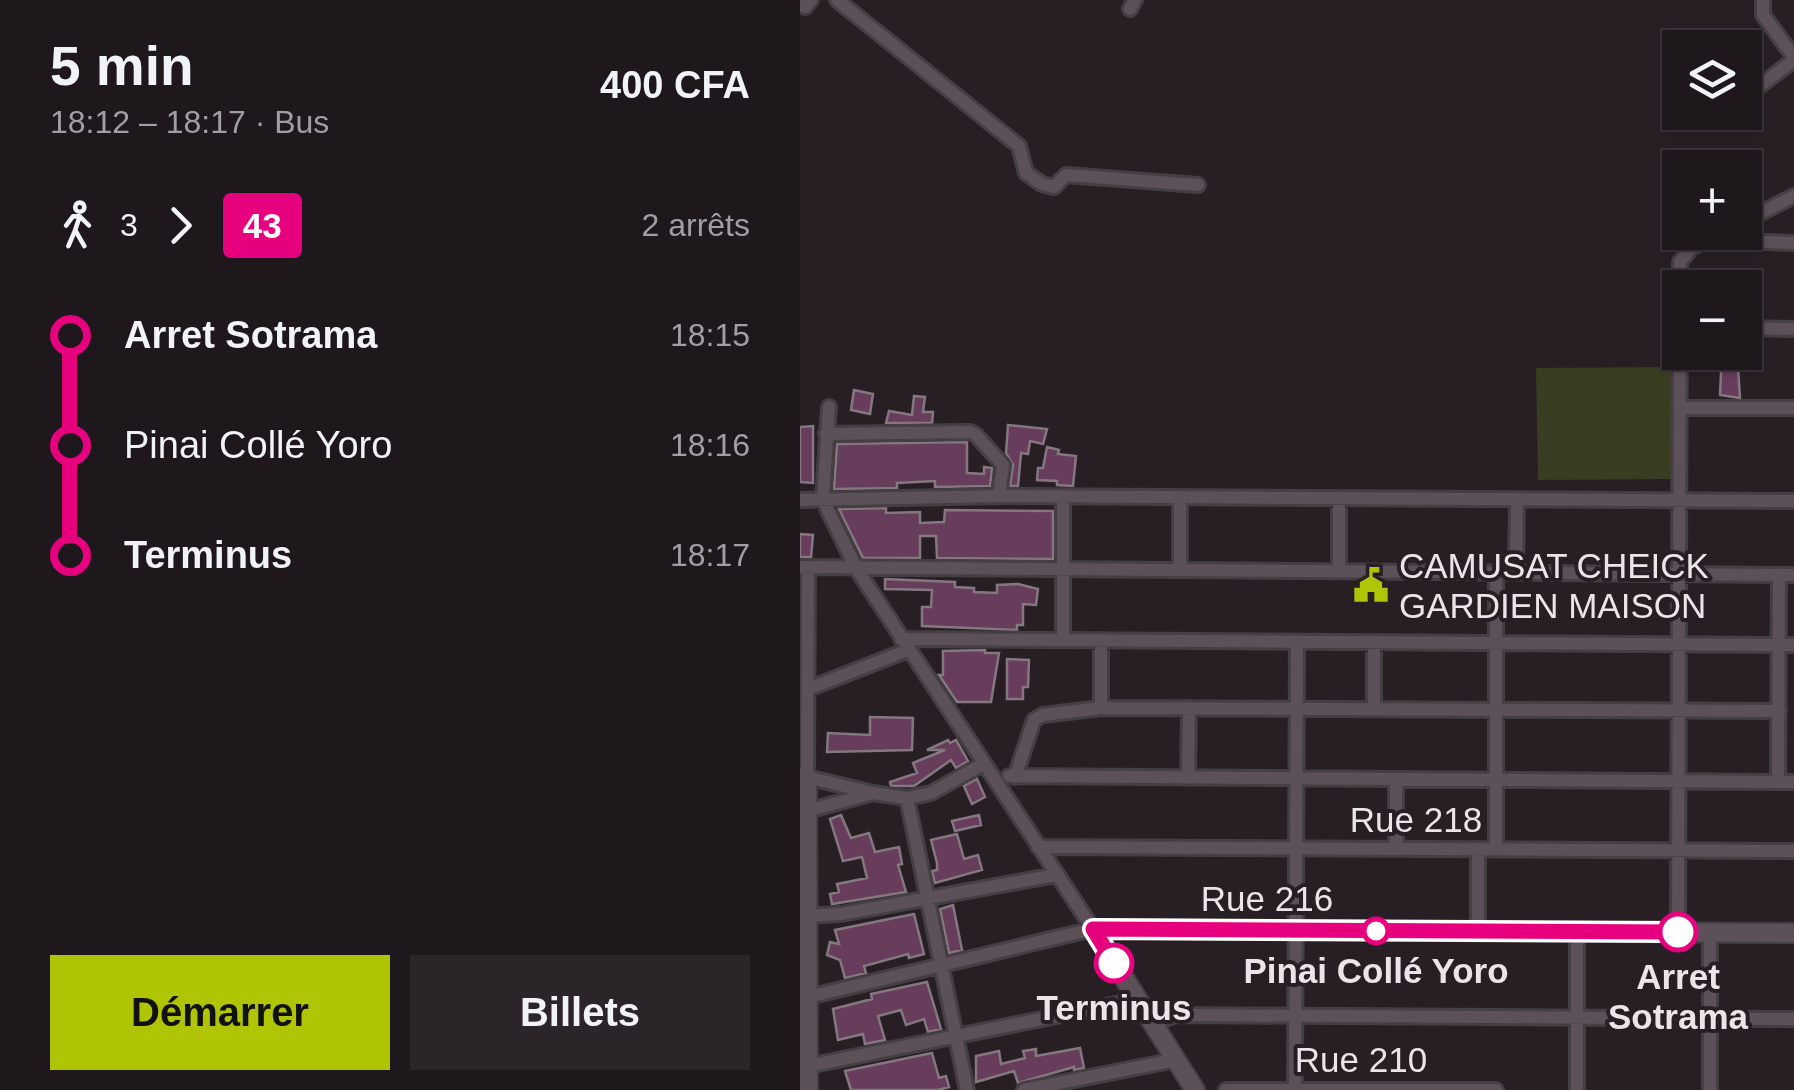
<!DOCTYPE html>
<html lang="fr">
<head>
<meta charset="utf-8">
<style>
	body { margin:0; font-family:Helvetica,sans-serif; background:#2b2429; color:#f1f3f6; height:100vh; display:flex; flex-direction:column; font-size:38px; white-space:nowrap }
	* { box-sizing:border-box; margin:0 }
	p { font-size:32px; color:#a19fa3 }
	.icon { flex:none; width:55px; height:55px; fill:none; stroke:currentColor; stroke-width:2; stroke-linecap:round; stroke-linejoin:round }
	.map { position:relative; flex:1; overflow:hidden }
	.panel { display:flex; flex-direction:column; background:#1e171c; width:800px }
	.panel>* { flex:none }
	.badge { padding:0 20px; border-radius:8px; font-size:35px; line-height:65px }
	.controls { position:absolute; left:862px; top:30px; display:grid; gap:20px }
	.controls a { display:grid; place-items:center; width:100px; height:100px; border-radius:0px; background:#1e171c; box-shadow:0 2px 8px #0004,0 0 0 2px #3c363b; font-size:50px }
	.map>.badge { position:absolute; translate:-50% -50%; box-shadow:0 0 0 5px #fff }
	.legs { display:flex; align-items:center; gap:15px; height:110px; padding:0 50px; font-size:32px }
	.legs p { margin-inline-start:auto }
	.headline { display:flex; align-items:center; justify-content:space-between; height:170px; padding:0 50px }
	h1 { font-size:55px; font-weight:800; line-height:75px }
	.primary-button { display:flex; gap:20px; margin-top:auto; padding:20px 50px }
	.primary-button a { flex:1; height:115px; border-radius:0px; background:#afc503; color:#111; font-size:40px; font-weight:800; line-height:115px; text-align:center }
	.primary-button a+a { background:#2b2429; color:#f1f3f6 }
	ul { padding:0 50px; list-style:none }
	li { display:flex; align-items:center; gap:35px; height:110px; font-size:38px }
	li i { display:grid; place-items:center; width:15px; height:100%; margin:0 12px; background:currentColor }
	li i::after { content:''; width:25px; height:25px; margin:-12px; border:8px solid; border-radius:50%; background:#1e171c }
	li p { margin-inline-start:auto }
	li:first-child i { background:linear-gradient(#0000 50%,currentColor 0) }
	li:last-child i { background:linear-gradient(currentColor 50%,#0000 0) }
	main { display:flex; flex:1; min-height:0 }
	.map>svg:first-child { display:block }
</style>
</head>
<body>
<main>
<section class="panel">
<div class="headline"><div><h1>5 min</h1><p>18:12 – 18:17 · Bus</p></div><b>400 CFA</b></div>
<div class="legs"><svg class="icon" aria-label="walk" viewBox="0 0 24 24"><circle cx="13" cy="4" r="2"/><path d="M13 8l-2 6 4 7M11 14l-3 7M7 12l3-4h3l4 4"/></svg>3<svg class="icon" aria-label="forward" viewBox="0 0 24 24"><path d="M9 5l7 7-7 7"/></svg><b class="badge" style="background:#e6007e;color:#fff">43</b><p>2 arrêts</p></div>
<ul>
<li><i style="color:#e6007e"></i><b>Arret Sotrama</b><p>18:15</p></li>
<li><i style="color:#e6007e"></i><span>Pinai Collé Yoro</span><p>18:16</p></li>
<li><i style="color:#e6007e"></i><b>Terminus</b><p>18:17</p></li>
</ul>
<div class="primary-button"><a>Démarrer</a><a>Billets</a></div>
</section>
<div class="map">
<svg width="994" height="1090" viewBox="0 0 994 1090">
	<rect width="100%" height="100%" fill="#281f25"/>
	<path fill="#393e22" d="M875,367L876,479L738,480L736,368Z"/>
	<path fill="#683c5b" stroke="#83787f" stroke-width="2.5" d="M922,352H937L940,398L920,395Z
		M54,390L73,394L70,414L51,410Z
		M114,396L125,397L123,412H133L132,423H86L89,411L112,415Z
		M208,425L247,429L243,444L230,441L228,454L221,453L218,486H210L213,465L206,453Z
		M13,426V483L0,482V427Z
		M167,442V473L184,474V467L192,468L190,486L135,487V481L97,483V488L34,489L37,444Z
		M247,447L259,450L258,454L276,456L273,486L257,485V481L237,480L238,468H243Z
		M86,508V513L120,512V523L144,522L145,510L253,511V559L137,558L136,536H120V558H63L39,509Z
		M0,534L13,535L11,557H0Z
		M85,579L155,582V587L174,588V592L197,593V585L218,584L238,589L236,605L223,604V625H217V630L122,626V607H131L132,590L85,589Z
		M185,650V653H199L191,702H157L139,675H143V651Z
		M207,659L229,660L228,687H223V699H207Z
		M70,717L113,718L112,750L27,752L28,733L70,735Z
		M148,740L150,743L156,740L168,761L156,768L151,760L114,786H91L90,782L117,773L113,763L145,750H127Z
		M177,779L185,797L172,804L164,786Z
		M41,815L51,838L69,833L75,852L99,847L102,864L98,865L106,892L32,904L30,894L39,892L37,884L67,878L62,857L43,861L30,819Z
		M179,815L181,825L155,831L152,821Z
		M157,834L164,859L178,855L182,870L135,883L132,871L137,870V863L131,840Z
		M153,905L162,950L149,953L140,909Z
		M114,914L124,954L109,958L108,954L64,966L66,973L45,978L40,960L27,955L30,942L39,944L35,930Z
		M127,982L141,1029L128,1032L124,1019L106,1025L101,1010L78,1016L85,1040L65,1044L63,1034L38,1040L33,1009L72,999L71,994Z
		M280,1048L284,1068L274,1070V1067L218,1083L214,1071L176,1082V1056L199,1051L201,1064L225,1058L223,1051L236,1049V1056Z
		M132,1053L139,1078L146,1076L149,1087L138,1090H51L45,1071Z"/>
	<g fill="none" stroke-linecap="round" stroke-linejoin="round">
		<defs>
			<path id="street" d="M37,0L219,146L226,173L242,184L254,187L266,175L398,185
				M963,0V15L994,57
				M0,5L5,7L11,0
				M330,9L335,0
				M945,97L994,60
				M924,114L925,112
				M945,221L994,196
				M912,240L994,243
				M945,328L994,329
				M879,408H994
				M26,434L170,432L176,435L203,465L199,496
				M0,500L199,496L994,501
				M0,567L994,575
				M8,567L7,777L73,793
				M380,570V497
				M539,571V499
				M716,572L717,500
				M101,639L994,645
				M263,640V497
				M301,641V708
				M8,689L108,650
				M574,709V642
				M209,776L994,782
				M215,777L234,720L243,715L301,708L979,711
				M388,778L389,708
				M978,782L979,575
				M107,798L167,1090
				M7,811L73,793L107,798L131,793L183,764
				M238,847L994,851
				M596,849V780
				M696,849V572
				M2,916L41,914L256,875
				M678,931V849
				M878,932L880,262L891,248L922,232
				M8,997L293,929L56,568L23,500L29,407
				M352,1024L375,1015L994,1019
				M8,1066L336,1000
				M495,1089L497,642
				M224,1090L375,1060
				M426,1090H696
				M777,1090V932
				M910,1090V933"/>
			<path id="secondary" d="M0,777H7L8,1090
				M293,929L994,933
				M293,929L395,1090"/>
		</defs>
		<use href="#street" stroke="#453e43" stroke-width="18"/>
		<use href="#secondary" stroke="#453e43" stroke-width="22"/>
		<use href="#street" stroke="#5c5158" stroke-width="12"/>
		<use href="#secondary" stroke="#5c5158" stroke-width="18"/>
	</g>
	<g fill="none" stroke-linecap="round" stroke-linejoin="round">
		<defs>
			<path id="line-1" d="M314,963L293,929L878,932"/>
		</defs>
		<use href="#line-1" stroke="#fff" stroke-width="22"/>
		<use href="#line-1" stroke="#e6007e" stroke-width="15"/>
	</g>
	<defs>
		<symbol id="civic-bare" viewBox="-9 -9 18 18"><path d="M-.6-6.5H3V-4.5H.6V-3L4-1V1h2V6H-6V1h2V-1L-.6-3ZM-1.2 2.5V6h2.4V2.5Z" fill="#afc503" stroke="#281f25" stroke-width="2.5" paint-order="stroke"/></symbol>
	</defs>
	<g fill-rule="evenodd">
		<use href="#civic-bare" x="546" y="560" width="50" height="50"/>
	</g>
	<g fill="#fff" stroke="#e6007e" stroke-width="5">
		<circle cx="576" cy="931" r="12"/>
		<circle cx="878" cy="932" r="18"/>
		<circle cx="314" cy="963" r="18"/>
	</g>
	<g text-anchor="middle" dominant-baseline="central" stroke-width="8" stroke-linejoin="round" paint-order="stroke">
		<g font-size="35" fill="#ebe5e9" stroke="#281f25" text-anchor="start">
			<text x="599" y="565">CAMUSAT CHEICK<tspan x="599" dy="40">GARDIEN MAISON</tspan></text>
		</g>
		<g font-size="35" fill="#ebe5e9" stroke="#281f25">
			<text x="616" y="819">Rue 218</text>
			<text x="467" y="898">Rue 216</text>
			<text x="561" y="1059">Rue 210</text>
		</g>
		<g font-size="35" font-weight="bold" fill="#ebe5e9" stroke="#281f25">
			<text x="576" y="970">Pinai Collé Yoro</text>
			<text x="878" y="976">Arret<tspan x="878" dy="40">Sotrama</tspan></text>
			<text x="314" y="1007">Terminus</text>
		</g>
	</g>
</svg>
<div class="controls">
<a><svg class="icon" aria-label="layers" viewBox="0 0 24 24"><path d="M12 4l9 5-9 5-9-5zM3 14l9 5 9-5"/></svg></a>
<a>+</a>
<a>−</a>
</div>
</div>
</main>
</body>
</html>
